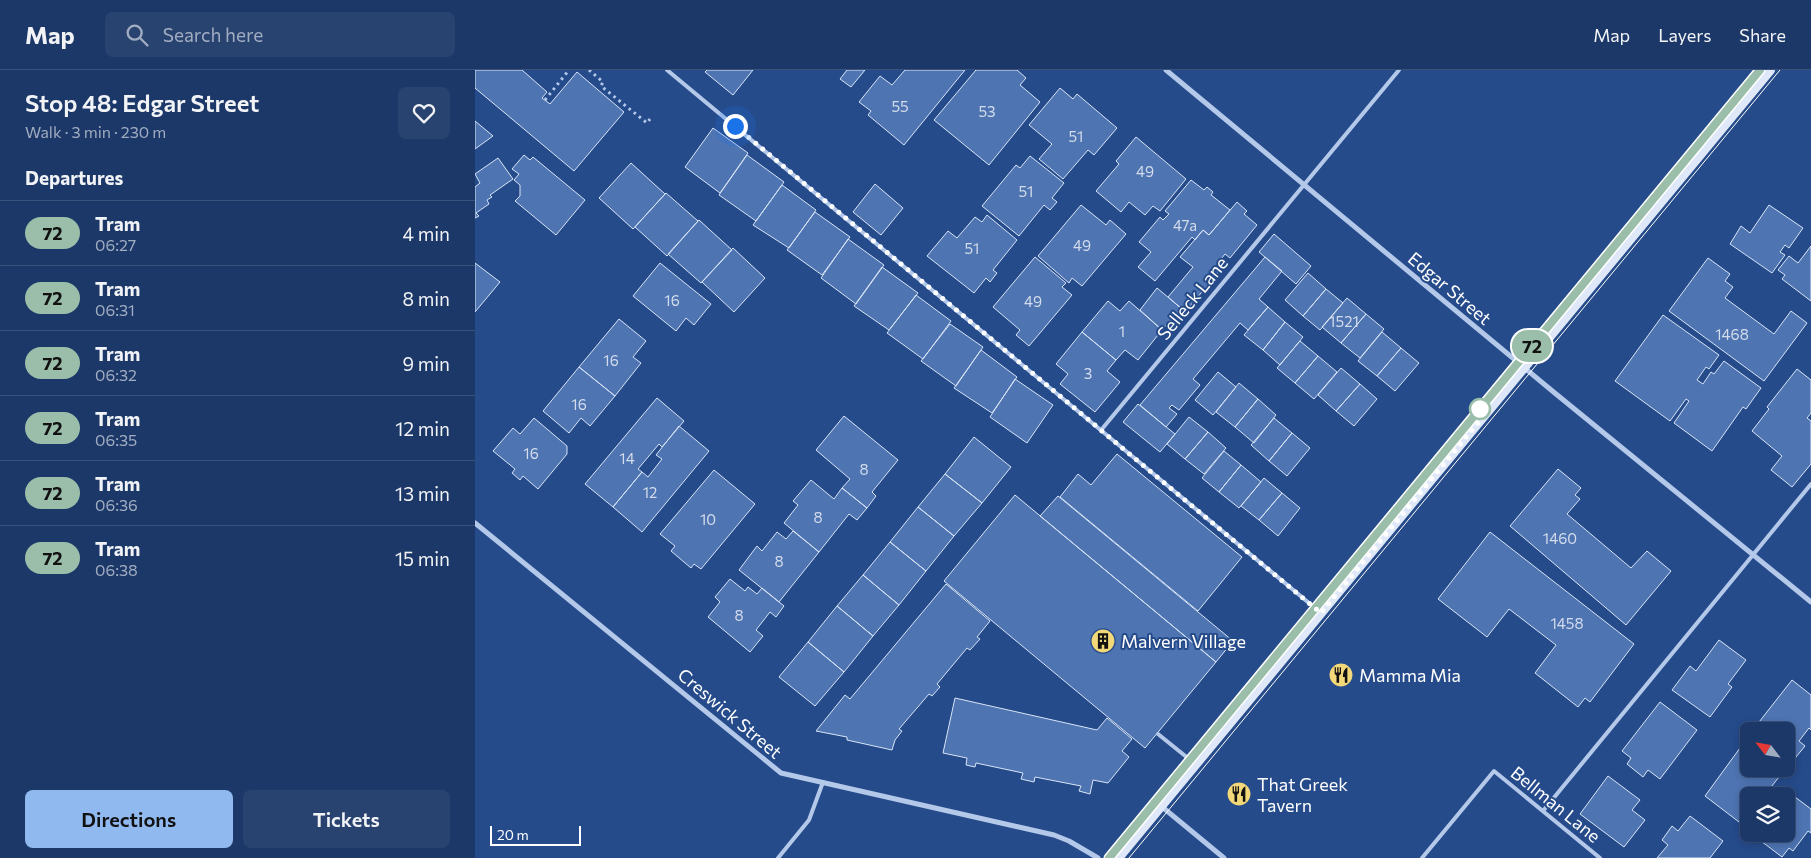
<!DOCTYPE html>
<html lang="en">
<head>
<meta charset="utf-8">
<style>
	body { margin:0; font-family:Commissioner,sans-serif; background:#294371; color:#f1f3f6; height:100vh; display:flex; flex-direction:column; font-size:19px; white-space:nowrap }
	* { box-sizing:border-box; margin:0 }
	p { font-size:16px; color:#a0acc0 }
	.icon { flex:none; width:28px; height:28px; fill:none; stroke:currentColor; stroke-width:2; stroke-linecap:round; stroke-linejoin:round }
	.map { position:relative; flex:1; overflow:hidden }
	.drawer { display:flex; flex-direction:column; background:#1c3868; width:475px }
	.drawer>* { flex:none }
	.badge { padding:0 10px; border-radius:16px; font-size:18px; line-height:32px }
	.needle { width:32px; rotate:301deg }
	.controls { position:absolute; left:1265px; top:652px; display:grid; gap:10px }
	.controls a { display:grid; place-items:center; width:55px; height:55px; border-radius:8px; background:#1c3868; box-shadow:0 2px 8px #0003,0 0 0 1px #3a527c; font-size:25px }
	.scale { position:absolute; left:15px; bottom:12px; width:91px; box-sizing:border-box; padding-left:5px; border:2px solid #fff; border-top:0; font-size:14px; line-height:18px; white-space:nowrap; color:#fff; -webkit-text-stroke:4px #264b8b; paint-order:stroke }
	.you { position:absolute; width:25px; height:25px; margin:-12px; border:4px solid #fff; border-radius:50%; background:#1a73e8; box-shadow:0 0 0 8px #1a73e833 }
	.map>.badge { position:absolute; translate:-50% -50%; box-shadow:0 0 0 2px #fff }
	h2 { padding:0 25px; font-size:19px; line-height:45px }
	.round { display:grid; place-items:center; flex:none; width:52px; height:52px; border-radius:8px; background:#294371 }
	.overview { display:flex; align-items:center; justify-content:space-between; height:85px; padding:0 25px }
	h1 { font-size:24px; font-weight:600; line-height:38px }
	.button { display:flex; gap:10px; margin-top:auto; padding:10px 25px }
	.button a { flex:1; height:58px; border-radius:8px; background:#90b9f0; color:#111; font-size:20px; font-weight:600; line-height:58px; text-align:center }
	.button a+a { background:#294371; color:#f1f3f6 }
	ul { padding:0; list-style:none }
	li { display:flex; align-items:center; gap:15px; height:65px; padding:0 25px; border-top:1px solid #3a527c }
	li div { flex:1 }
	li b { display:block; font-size:19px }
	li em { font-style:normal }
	li .badge { min-width:55px; font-weight:700; text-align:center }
	header { display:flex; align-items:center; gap:30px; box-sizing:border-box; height:70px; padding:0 25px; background:#1c3868; border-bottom:1px solid #3a527c }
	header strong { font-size:24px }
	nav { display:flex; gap:28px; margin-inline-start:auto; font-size:18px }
	.search { width:350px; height:45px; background:#294371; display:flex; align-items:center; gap:12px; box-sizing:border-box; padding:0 18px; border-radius:8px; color:#a0acc0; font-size:19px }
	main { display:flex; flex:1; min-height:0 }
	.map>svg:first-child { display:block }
</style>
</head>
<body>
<header>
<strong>Map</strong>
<div class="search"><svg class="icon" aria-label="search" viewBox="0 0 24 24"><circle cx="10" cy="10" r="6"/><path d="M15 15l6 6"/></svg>Search here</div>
<nav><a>Map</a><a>Layers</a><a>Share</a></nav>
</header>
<main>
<section class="drawer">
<div class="overview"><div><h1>Stop 48: Edgar Street</h1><p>Walk · 3 min · 230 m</p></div><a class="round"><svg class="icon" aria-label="heart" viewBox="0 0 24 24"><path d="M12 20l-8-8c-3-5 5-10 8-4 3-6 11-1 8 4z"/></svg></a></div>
<h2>Departures</h2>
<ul>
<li><span class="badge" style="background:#9abeaa;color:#111">72</span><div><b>Tram</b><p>06:27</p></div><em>4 min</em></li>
<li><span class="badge" style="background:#9abeaa;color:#111">72</span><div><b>Tram</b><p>06:31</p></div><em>8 min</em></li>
<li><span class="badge" style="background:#9abeaa;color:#111">72</span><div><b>Tram</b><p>06:32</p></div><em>9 min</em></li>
<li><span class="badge" style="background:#9abeaa;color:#111">72</span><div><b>Tram</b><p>06:35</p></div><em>12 min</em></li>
<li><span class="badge" style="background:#9abeaa;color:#111">72</span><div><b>Tram</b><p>06:36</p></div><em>13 min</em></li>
<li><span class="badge" style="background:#9abeaa;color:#111">72</span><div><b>Tram</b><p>06:38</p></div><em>15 min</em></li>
</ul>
<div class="button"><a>Directions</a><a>Tickets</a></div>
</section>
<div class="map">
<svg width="1336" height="788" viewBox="0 0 1336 788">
	<rect width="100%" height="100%" fill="#264b8b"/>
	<path fill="#4e74b2" stroke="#d8e5f8" d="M0,0H47L72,22L67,28L75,34L102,2L149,42L99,101L0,18Z
		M232,0H278L258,25L230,2Z
		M372,0H390L376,17L365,9Z
		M430,0H490L429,75L393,45L396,41L384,32L405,6L417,15Z
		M501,0H542L551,8L545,15L565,32L514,95L459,50Z
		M585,18L598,29L602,24L642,58L619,85L613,80L588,109L564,89L577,74L554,55Z
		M0,51L18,66L0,79Z
		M238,58L273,83L245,123L210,97Z
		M661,67L711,109L685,141L678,136L670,145L654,132L646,142L621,121L644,94L641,91Z
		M49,85L55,90L58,87L110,130L81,165L40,131L45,126V115L39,110L44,104L37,99Z
		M272,85L309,112L281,151L244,125Z
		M555,86L589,113L577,128L582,132L575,140L569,135L544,166L507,136L541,95L545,98Z
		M23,88L38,109L15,125L17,127L12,130L14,134L1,143L4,146L0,148V117L5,113L0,104Z
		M156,93L190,124L158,159L124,128Z
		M716,110L729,120L732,117L738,122L736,125L755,140L734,165L728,160L720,170L717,167L680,211L663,197L676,182L664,172L685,147L688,150L694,144L690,141Z
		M400,114L428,138L406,165L378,142Z
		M307,115L341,140L314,178L278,155Z
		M191,123L223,151L192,186L160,157Z
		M762,132L772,141L769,144L782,155L755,188L750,184L743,193L748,197L710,242L693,227L718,197L705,187L728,160L734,165Z
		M606,135L631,155L635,150L651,164L607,216L597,208L594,213L563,186Z
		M1294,135L1328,158L1314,178L1310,175L1305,182L1310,185L1297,203L1255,174L1266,156L1275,163Z
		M340,142L375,167L347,205L312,180Z
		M512,145L542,170L518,200L522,203L515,212L511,208L499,223L452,186L473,161L482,168L500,147L507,152Z
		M224,150L257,180L226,213L193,184Z
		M799,164L836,196L821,214L784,182Z
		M373,169L409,195L381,234L346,208Z
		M1336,176V231L1307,209L1310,205L1303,200L1314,186L1323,193Z
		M258,178L290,208L259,242L227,212Z
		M560,187L591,213L587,217L597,225L554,276L541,265L545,260L518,237Z
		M790,187L807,201L784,229L793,237L773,260L765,253L718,309L725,315L704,340L697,335L694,338L702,344L691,357L665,335Z
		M1233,188L1255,204L1250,211L1258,217L1250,228L1299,264L1316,241L1332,253L1289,311L1194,241Z
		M0,193L25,212L0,242Z
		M185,193L236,234L219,255L211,248L201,261L158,226Z
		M407,197L443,223L414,260L379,236Z
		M833,203L851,219L828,246L810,230Z
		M682,218L706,238L687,260L665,240Z
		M851,219L868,233L845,260L828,246Z
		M441,225L476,251L448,289L412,263Z
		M872,228L891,244L866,273L847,257Z
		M633,231L645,241L654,231L687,260L663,290L650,280L641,290L607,262Z
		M793,237L810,252L788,280L769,265Z
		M891,244L909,259L885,288L866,273Z
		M1188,245L1244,285L1234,299L1231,297L1222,310L1228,314L1236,302L1239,304L1249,291L1286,318L1271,339L1268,337L1237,381L1199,353L1214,331L1211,329L1195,351L1140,311Z
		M144,249L171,271L158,287L166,293L140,326L104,297Z
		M810,252L828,267L805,295L788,280Z
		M475,254L508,277L481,316L446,291Z
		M607,262L641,290L632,301L645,312L620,342L585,314L593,304L581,294Z
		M907,262L926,278L902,306L883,291Z
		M825,271L843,286L820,313L802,298Z
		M926,278L944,293L920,321L902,306Z
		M506,280L542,307L517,343L479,318Z
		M843,286L862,302L839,329L820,313Z
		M104,297L140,326L115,356L106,348L94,363L68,341Z
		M866,298L885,314L861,341L843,325Z
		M1322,299L1336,310V343L1332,348L1336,351V394L1317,417L1296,400L1307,386L1277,361L1294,339L1292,337Z
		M743,302L761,317L738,345L720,330Z
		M540,309L578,335L552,373L515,347Z
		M764,313L783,329L760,357L741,342Z
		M885,314L902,329L879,356L861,341Z
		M182,328L209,351L187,377L184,374L163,399L167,402L138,437L110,414Z
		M783,329L801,345L779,373L760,357Z
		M663,334L700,364L685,382L648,352Z
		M369,346L423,390L397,422L401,426L392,438L367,418L375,409L341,380Z
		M714,347L733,362L710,389L692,374Z
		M59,348L92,376V384L63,419L48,406L45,410L37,403L40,399L18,381L38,358L45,364Z
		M799,348L817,363L794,391L776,375Z
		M204,356L234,381L167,462L138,437L167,402L173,407L187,389L181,385Z
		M733,362L751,378L729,404L710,389Z
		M817,363L835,378L812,406L794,391Z
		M499,367L536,397L507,433L470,404Z
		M749,381L766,395L744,422L727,408Z
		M642,384L767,487L723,541L585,427L603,404L616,415Z
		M766,395L786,412L764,438L744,422Z
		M1083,399L1106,418L1100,425L1105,429L1092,444L1156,498L1172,481L1196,501L1151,555L1035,456Z
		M239,400L280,434L226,499L219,494L216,498L196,481L200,476L185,464Z
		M470,404L507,433L479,466L443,437Z
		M789,408L807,423L784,450L766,436Z
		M336,410L359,429L367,418L392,438L382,450L374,444L344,482L309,453L323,435L318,431Z
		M807,423L825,438L803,466L784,450Z
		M540,425L741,592L670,678L469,511Z
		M583,426L758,571L741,592L565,446Z
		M443,437L479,466L451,501L415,472Z
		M318,461L344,482L304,532L264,500L282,476L287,481L302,462L311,469Z
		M1015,462L1159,574L1115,632L1110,628L1103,637L1060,603L1081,575L1034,539L1012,567L963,529Z
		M415,472L451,501L424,535L388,505Z
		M388,505L424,535L398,566L362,536Z
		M255,509L270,521L273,517L282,524L287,518L309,536L301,547L295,542L281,560L288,566L275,582L233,547L245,532L240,527Z
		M471,514L515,551L502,567L505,569L495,580L492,578L462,614L465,617L457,626L454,624L424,659L427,661L420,670L417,680L372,670V667L341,661L370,625L375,629Z
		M362,536L398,566L369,602L333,572Z
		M1244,570L1271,590L1253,614L1257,617L1235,647L1197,620L1215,596L1221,601Z
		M333,572L369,602L340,636L304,607Z
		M1317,610L1336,625V660L1334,658L1324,671L1330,676L1312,698L1311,661H1277Z
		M480,628L622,660L632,648L657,669L647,681L654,687L633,713L618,710L615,724L604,721L606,716L560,707L559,712L546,709L548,703L501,693L500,697L491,695L492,688L468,683Z
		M1185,632L1222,660L1185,709L1173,700L1168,707L1152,694L1156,688L1147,681Z
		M1265,678L1274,685V699H1293L1304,707L1289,726H1274V747L1268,755L1230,726Z
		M1133,706L1165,730L1157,740L1170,750L1149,777L1105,744Z
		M1316,724L1336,739V763L1333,761L1318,781L1314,778L1307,787L1282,768L1285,764H1311V730Z
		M1215,746L1248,771L1235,788H1182L1193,775L1187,770L1197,756L1203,761Z"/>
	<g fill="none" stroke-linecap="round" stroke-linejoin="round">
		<path stroke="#b4c9ea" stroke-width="3" stroke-dasharray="2.5 4" stroke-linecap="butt" d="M114,0L128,12L126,16L172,53L175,49
			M70,30L94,0"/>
		<path stroke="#b4c9ea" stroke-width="4" d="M192,0L846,543
			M627,359L924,0
			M683,664L719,693
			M1068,741L1336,414
			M303,788L334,750L348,712
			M947,788L1019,701L1125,788"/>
		<path stroke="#b4c9ea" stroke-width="5" d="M691,0L1081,324L1336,532
			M0,453L306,703L579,765L594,771L623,788
			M686,736L749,788"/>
		<path stroke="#dfe8f8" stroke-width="10" d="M643,788L1295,0"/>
		<path stroke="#fff" stroke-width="1" d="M634,788L1285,0
			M654,788L1305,0"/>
	</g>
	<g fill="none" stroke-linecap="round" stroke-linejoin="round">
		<defs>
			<path id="line" d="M634,788L1285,0"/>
		</defs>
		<use href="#line" stroke="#fff" stroke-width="11"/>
		<use href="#line" stroke="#9abeaa" stroke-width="8"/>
		<path stroke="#fff" stroke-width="5" stroke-dasharray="0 9" d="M260,56L846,543L1011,343L1005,339"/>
	</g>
	<defs>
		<symbol id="building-disc" viewBox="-11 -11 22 22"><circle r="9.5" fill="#f3d879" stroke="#264b8b"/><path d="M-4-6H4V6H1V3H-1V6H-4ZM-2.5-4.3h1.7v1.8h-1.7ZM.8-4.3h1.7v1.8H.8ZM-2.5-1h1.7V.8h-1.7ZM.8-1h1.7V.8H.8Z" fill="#111"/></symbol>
		<symbol id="restaurant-disc" viewBox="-11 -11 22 22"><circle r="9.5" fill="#f3d879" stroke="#264b8b"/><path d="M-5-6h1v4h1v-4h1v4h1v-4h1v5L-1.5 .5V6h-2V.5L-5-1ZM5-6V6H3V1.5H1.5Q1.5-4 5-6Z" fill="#111"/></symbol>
	</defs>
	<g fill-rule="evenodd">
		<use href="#building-disc" x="614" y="557" width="28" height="28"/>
		<use href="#restaurant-disc" x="852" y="591" width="28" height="28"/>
		<use href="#restaurant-disc" x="750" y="710" width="28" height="28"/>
	</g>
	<circle fill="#fff" stroke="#9abeaa" stroke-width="2.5" cx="1005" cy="339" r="10"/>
	<g text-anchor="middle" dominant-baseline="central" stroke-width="4" stroke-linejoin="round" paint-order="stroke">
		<g font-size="15" fill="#d3dcec">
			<text x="425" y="36">55</text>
			<text x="512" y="41">53</text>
			<text x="601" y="66">51</text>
			<text x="670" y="101">49</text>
			<text x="551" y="121">51</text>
			<text x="710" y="155">47a</text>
			<text x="607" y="175">49</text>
			<text x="497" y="178">51</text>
			<text x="197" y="230">16</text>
			<text x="558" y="231">49</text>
			<text x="869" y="251">1521</text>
			<text x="647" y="261">1</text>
			<text x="1257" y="264">1468</text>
			<text x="136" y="290">16</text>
			<text x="613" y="303">3</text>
			<text x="104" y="334">16</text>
			<text x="56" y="383">16</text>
			<text x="152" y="388">14</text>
			<text x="389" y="399">8</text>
			<text x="175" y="422">12</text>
			<text x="343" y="447">8</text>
			<text x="233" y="449">10</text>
			<text x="1085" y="468">1460</text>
			<text x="304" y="491">8</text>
			<text x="264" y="545">8</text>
			<text x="1092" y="553">1458</text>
		</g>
		<g font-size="18" fill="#fff" stroke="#264b8b">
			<text transform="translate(975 218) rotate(40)">Edgar Street</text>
			<text transform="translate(717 228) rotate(-51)">Selleck Lane</text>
			<text transform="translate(255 643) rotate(40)">Creswick Street</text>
			<text transform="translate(1081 734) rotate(39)">Bellman Lane</text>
		</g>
		<g font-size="18" fill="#fff" stroke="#264b8b" text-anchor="start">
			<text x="646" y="571">Malvern Village</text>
			<text x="884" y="605">Mamma Mia</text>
			<text x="782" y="714">That Greek<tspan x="782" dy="21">Tavern</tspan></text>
		</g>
	</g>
</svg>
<div class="controls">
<a><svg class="needle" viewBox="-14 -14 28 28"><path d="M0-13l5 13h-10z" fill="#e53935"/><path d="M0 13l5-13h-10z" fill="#a0acc0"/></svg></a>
<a><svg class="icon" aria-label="layers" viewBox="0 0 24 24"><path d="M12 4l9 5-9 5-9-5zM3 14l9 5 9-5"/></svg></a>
</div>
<div class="scale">20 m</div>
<div class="you" style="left:260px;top:56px"></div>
<b class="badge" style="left:1057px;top:276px;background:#9abeaa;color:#111">72</b>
</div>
</main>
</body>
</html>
